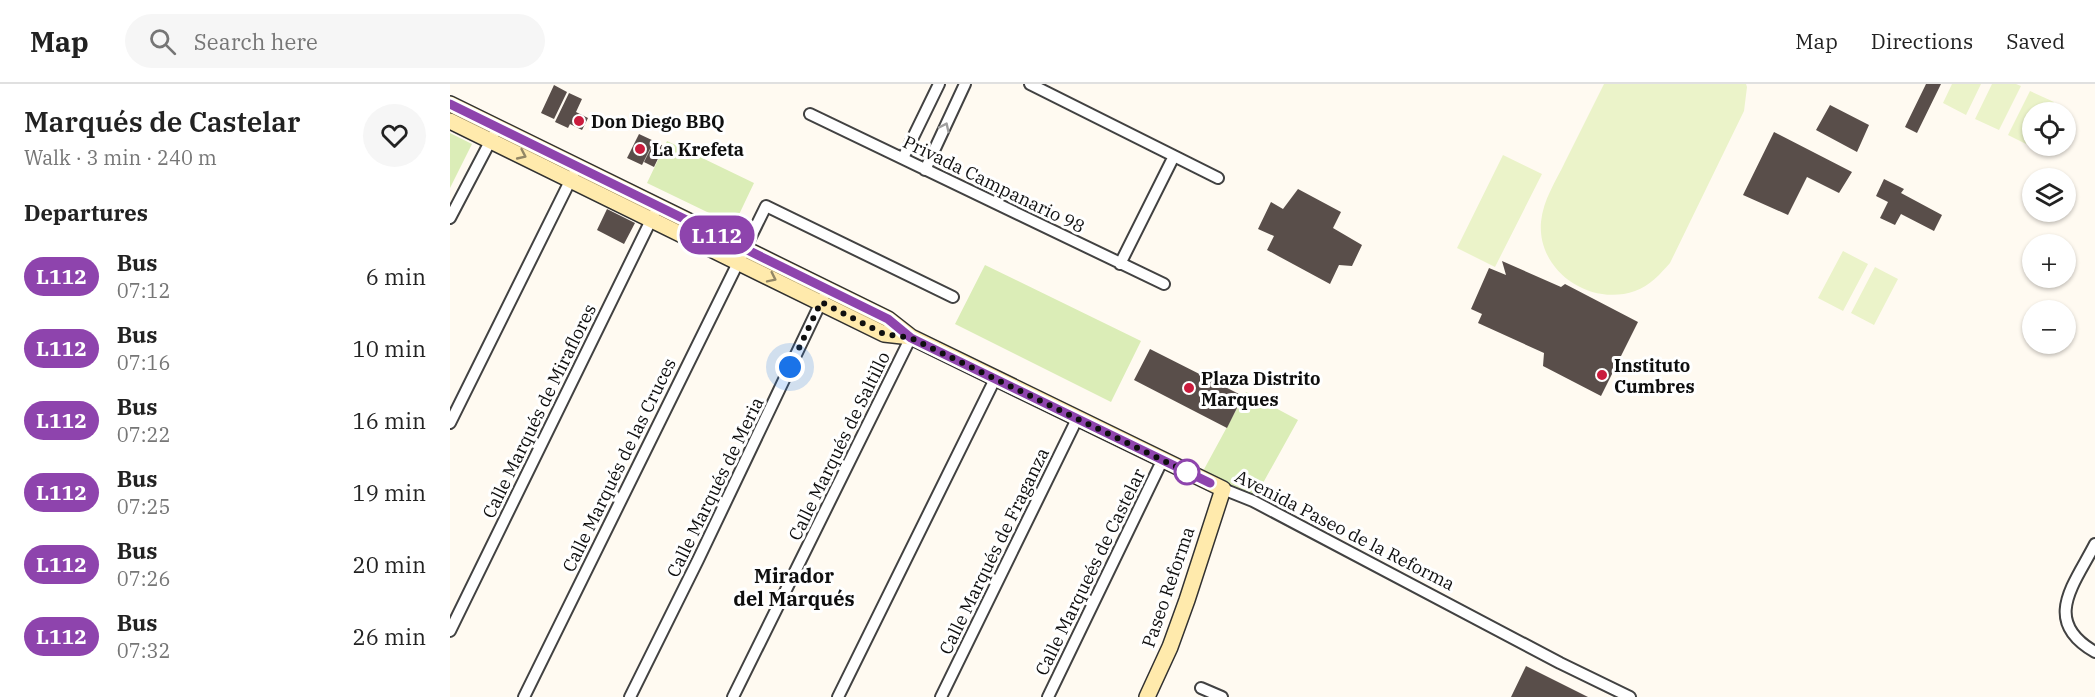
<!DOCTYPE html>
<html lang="en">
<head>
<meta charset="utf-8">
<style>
	body { margin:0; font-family:"IBM Plex Serif",serif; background:#f6f6f6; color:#222; height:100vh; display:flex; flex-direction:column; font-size:22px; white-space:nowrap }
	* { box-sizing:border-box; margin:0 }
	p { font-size:20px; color:#767676 }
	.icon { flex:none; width:33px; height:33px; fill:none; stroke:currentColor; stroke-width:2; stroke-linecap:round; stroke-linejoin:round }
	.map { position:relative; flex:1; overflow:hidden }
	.details { display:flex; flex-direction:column; background:#fff; width:450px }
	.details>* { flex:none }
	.badge { padding:0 12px; border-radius:20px; font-size:21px; line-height:39px }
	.controls { position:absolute; left:1572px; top:18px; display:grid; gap:12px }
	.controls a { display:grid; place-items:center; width:54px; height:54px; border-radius:50%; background:#fff; box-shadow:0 2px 4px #0004; font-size:30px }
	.you { position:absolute; width:30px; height:30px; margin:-15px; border:4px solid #fff; border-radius:50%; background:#1a73e8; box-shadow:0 0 0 9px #1a73e833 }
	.map>.badge { position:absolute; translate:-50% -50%; box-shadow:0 0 0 3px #fff }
	h2 { padding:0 24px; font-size:22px; line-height:54px }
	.round { display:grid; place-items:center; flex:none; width:63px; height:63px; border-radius:32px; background:#f6f6f6 }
	.summary { display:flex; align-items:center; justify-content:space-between; height:102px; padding:0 24px }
	h1 { font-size:28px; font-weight:600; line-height:45px }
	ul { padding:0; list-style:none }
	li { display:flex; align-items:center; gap:18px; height:72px; padding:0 24px }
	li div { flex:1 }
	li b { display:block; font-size:22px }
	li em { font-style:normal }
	li .badge { min-width:66px; font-weight:700; text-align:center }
	header { display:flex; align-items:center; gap:36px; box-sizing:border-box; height:84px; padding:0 30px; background:#fff; border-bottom:2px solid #e0e0e0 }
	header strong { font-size:28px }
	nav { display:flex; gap:33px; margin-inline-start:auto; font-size:21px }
	.search { width:420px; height:54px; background:#f6f6f6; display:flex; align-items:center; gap:15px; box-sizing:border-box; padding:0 21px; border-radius:33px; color:#767676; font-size:22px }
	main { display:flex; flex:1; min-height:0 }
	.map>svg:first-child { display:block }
</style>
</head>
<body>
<header>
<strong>Map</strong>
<div class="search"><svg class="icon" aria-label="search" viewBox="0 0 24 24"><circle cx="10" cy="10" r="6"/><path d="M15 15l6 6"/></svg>Search here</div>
<nav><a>Map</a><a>Directions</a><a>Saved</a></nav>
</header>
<main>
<section class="details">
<div class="summary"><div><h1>Marqués de Castelar</h1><p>Walk · 3 min · 240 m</p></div><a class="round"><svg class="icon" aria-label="heart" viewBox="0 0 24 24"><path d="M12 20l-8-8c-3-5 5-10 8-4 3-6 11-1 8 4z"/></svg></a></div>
<h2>Departures</h2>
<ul>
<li><span class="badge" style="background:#8e44ad;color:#fff">L112</span><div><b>Bus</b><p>07:12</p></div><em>6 min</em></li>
<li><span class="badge" style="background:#8e44ad;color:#fff">L112</span><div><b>Bus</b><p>07:16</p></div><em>10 min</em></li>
<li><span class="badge" style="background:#8e44ad;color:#fff">L112</span><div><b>Bus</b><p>07:22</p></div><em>16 min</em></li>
<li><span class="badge" style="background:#8e44ad;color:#fff">L112</span><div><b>Bus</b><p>07:25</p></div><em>19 min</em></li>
<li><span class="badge" style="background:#8e44ad;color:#fff">L112</span><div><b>Bus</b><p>07:26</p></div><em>20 min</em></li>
<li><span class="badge" style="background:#8e44ad;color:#fff">L112</span><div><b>Bus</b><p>07:32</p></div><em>26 min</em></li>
</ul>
</section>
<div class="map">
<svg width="1645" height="613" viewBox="0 0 1645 613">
	<rect width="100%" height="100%" fill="#fffaf1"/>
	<path fill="#dbedb7" d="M0,49L22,60L0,104Z
		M217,57L304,99L284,141L197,99Z
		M535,181L691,257L661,318L505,240Z
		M796,308L848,336L803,417L752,389Z"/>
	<path fill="#ebf3c9" d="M1154,0H1296L1297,3L1294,27L1220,179C1210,190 1200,202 1185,207C1140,223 1087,187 1091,138C1093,116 1106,97 1115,78C1128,52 1141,26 1154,0Z
		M1502,0H1531L1516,31L1493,19Z
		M1542,0H1566L1571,2L1549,46L1525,35Z
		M1580,7L1604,18L1599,28H1582V63L1558,51Z
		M1053,71L1092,90L1045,183L1007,164Z
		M1393,167L1418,180L1393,227L1368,214Z
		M1425,183L1448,195L1424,241L1401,229Z"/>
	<path fill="#594e4a" d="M1476,0H1491L1467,49L1455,43Z
		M104,1L117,8L104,35L91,29Z
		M119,9L132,15L126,28L138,34L132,46L120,40L118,44L105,38Z
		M1380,21L1419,41L1407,68L1366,46Z
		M1324,48L1402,88L1389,109L1357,93L1338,131L1293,111Z
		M189,50L204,57L192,81L177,74Z
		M204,58L214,62L204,83L194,78Z
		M1434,95L1454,105L1451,109L1492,131L1484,147L1451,130L1445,141L1430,134L1438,118L1426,112Z
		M848,105L891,128L883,144L912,161L902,182L889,181L880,200L817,166L824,152L808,145L821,118L833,125Z
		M157,125L185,139L174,160L147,146Z
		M1052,177L1111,203L1115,200L1188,238L1151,312L1093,282L1094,269L1028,239L1032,230L1021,225L1039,184L1056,191Z
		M700,265L793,312L777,344L684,296Z
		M1076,582L1138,613H1061Z"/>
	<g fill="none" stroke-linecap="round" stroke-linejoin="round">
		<defs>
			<path id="street" d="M580,0L768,94
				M360,30L714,200
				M453,74L489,0
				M475,86L515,0
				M0,134L43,52
				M670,180L724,72
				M0,339L123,91
				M773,405L803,417L1110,579L1180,613
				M1645,460C1624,501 1591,537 1645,568
				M0,547L204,130
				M751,604L772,613
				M74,613L316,122L503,213
				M180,613L248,476L373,214
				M283,613L461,253
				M388,613L545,295
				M491,613L627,335
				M598,613L712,377"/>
			<path id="secondary" d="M0,20L438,235L461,253L773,405L737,516L720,563L697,613
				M0,37L434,250L461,253"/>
		</defs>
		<use href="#street" stroke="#424242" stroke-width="14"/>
		<use href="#secondary" stroke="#313131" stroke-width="18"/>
		<use href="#street" stroke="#fff" stroke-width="10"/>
		<use href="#secondary" stroke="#ffeaac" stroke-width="15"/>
	</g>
	<defs><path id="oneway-chevron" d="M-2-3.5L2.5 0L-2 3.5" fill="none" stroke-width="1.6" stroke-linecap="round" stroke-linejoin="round" transform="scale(1.5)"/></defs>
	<use stroke="#9f9f9f" href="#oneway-chevron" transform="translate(495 43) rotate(-65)"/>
	<g stroke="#938765">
		<use href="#oneway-chevron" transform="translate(72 71) rotate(25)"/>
		<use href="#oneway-chevron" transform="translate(322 194) rotate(26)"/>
	</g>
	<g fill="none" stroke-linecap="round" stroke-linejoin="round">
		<defs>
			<path id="line" d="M0,20L438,235L461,254L760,399"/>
		</defs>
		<use href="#line" stroke="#fff" stroke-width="14"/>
		<use href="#line" stroke="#8e44ad" stroke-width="9"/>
		<path stroke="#0f0f0f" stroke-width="6" stroke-dasharray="0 10.8" d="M340,283L371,218L434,250L461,254L737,388"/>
	</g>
	<g fill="#ca1c3d" stroke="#fff" stroke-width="2">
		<circle cx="129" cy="37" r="6"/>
		<circle cx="190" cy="65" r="6"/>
		<circle cx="1152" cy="291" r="6"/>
		<circle cx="739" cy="304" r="6"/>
	</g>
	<circle fill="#fff" stroke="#8e44ad" stroke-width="3" cx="737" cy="388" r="12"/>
	<g text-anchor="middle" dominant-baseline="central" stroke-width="6" stroke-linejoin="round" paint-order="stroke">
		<g font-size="18" font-weight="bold" fill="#0f0f0f" stroke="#fff" text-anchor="start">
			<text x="141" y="37">Don Diego BBQ</text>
			<text x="202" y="65">La Krefeta</text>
			<text x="1164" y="281">Instituto<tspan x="1164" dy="21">Cumbres</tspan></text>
			<text x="751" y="294">Plaza Distrito<tspan x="751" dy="21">Marques</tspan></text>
		</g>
		<g font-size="18" fill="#0f0f0f" stroke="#fff">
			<text transform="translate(544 100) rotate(26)">Privada Campanario 98</text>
			<text transform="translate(89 327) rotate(-64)">Calle Marqués de Miraflores</text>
			<text transform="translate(389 362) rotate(-64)">Calle Marqués de Saltillo</text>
			<text transform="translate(169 381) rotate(-64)">Calle Marqués de las Cruces</text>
			<text transform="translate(265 403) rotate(-64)">Calle Marqués de Meria</text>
			<text transform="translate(895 446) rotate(27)">Avenida Paseo de la Reforma</text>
			<text transform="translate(544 467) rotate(-64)">Calle Marqués de Fraganza</text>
			<text transform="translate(640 488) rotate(-64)">Calle Marqueés de Castelar</text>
			<text transform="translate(718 503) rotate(-71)">Paseo Reforma</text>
		</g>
		<g font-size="20" font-weight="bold" fill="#0f0f0f" stroke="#fff">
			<text x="344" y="491">Mirador<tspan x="344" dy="23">del Marqués</tspan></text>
		</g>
	</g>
</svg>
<div class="controls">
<a><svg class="icon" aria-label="locate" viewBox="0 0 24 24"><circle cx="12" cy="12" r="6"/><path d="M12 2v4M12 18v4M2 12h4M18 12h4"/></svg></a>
<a><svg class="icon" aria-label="layers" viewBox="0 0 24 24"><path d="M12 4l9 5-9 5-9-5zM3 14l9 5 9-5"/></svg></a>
<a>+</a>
<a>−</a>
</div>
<div class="you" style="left:340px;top:283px"></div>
<b class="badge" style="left:267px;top:151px;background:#8e44ad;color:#fff">L112</b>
</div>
</main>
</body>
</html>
